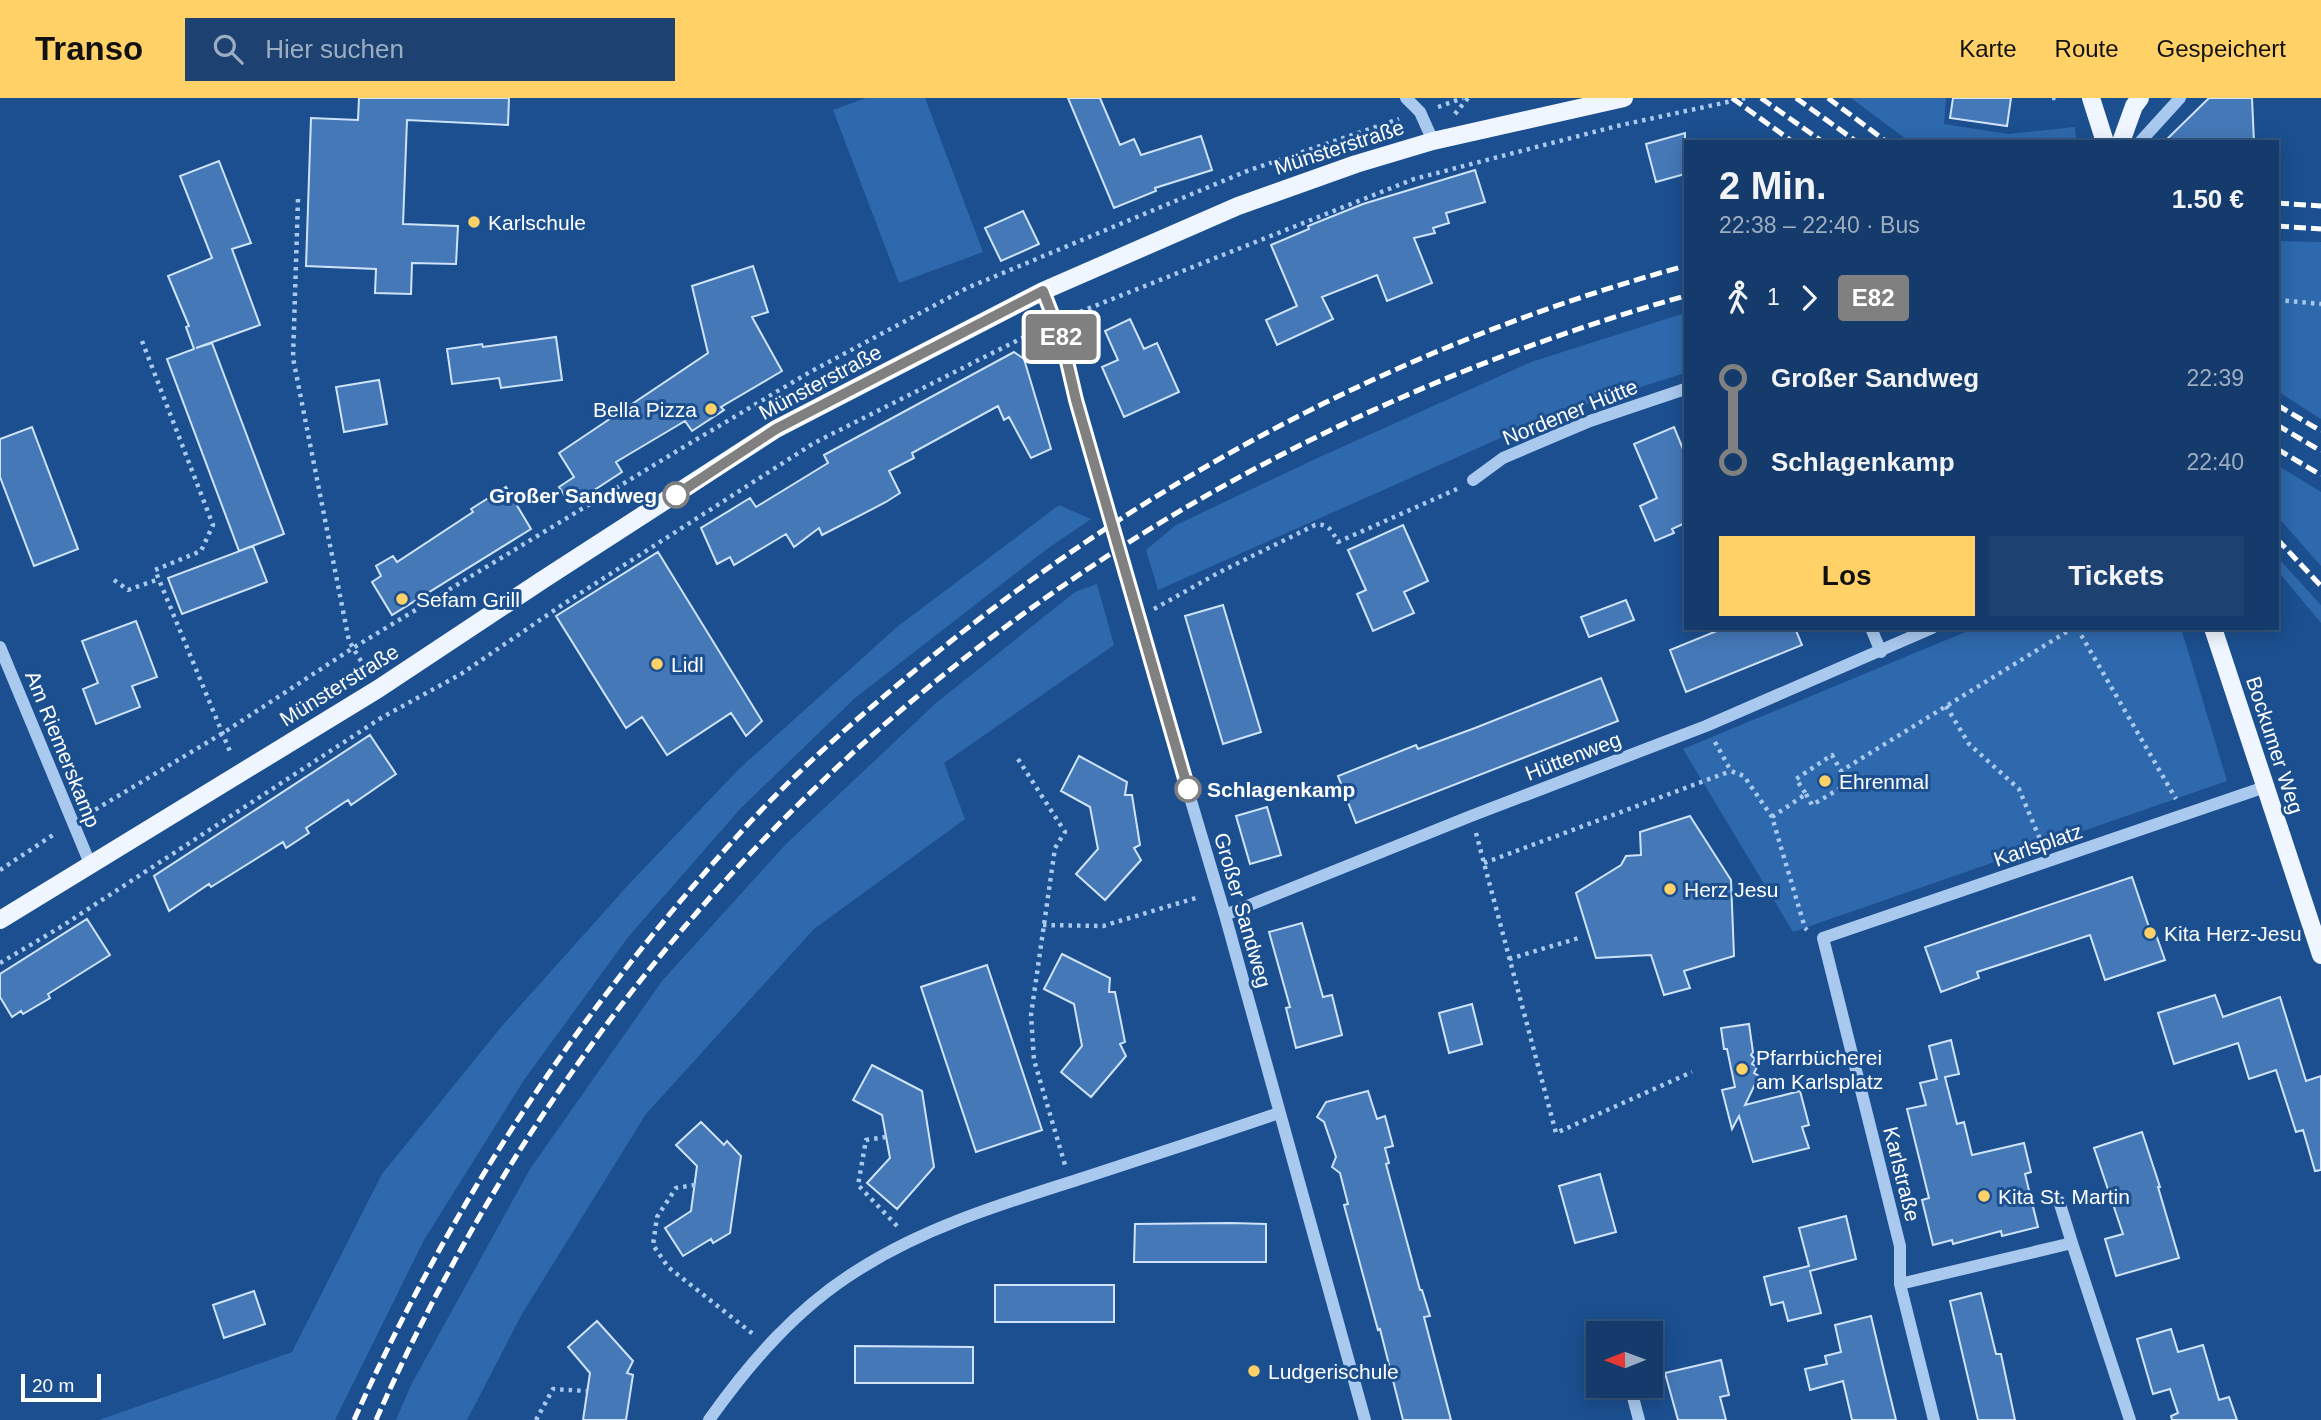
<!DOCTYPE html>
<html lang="de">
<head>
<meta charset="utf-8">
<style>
	body { margin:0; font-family:Helvetica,sans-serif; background:#1d4271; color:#f1f3f6; height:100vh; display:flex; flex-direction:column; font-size:26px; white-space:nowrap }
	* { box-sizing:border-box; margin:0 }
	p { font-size:23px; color:#9dadc1 }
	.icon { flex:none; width:38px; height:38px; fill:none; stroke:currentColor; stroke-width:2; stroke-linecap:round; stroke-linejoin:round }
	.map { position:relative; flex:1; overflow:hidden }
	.sheet { position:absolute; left:1684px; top:42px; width:595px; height:490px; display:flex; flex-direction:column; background:#143b6b; border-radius:0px; box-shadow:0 4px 18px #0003,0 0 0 2px #33557e }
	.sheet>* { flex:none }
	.badge { padding:0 14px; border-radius:5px; font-size:24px; line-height:46px }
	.needle { width:46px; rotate:269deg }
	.tools { position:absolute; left:1586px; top:1223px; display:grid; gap:14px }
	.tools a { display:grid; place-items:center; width:77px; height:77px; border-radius:0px; background:#143b6b; box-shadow:0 4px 18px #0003,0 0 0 2px #33557e; font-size:35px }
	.scale { position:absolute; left:21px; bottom:18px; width:80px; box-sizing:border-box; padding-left:7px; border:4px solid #fff; border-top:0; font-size:19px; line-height:24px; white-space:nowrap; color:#fff; -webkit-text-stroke:5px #1b4f8f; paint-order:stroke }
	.map>.badge { position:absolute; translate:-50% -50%; box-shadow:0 0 0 4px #fff }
	.legs { display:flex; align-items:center; gap:10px; height:77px; padding:0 35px; font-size:23px }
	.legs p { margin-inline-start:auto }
	.summary { display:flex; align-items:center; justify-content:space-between; height:119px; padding:0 35px }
	h1 { font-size:38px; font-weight:700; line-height:52px }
	.cta { display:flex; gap:14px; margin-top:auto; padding:14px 35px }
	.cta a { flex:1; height:80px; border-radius:0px; background:#ffd166; color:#111; font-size:28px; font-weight:700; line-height:80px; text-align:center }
	.cta a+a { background:#1d4271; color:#f1f3f6 }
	ul { padding:0 35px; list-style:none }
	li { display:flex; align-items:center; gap:24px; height:84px; font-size:26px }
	li i { display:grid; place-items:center; width:10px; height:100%; margin:0 9px; background:currentColor }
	li i::after { content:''; width:18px; height:18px; margin:-9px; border:5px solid; border-radius:50%; background:#143b6b }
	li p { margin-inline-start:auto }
	li:first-child i { background:linear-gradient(#0000 50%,currentColor 0) }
	li:last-child i { background:linear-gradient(currentColor 50%,#0000 0) }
	header { display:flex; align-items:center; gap:42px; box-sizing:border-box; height:98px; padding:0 35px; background:#ffd166; color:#111 }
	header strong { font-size:33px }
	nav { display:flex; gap:38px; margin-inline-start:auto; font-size:24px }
	.search { width:490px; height:63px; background:#1d4271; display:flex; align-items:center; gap:18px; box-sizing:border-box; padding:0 24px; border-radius:0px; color:#9dadc1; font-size:26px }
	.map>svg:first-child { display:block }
</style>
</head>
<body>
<header>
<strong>Transo</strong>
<div class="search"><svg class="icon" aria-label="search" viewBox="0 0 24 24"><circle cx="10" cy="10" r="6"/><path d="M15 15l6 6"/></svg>Hier suchen</div>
<nav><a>Karte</a><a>Route</a><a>Gespeichert</a></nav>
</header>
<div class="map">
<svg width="2321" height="1322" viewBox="0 0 2321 1322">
	<rect width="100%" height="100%" fill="#1b4f8f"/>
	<path fill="#2e69ad" d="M866,0H925L983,154L899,185L833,12Z
		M1851,0H1946L1944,26L2008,36L2075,29L2076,44H1910Z
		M2277,143L2321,144V321L2277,293Z
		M1685,215V275L1550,318L1158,492L1146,452L1176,427L1313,362L1531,264Z
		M2277,367L2321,394V468L2277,418Z
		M1059,407L1091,421L1047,451L855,600L741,710L629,838L524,982L424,1142L335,1322H99L292,1254L382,1076L502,928L630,785L740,670L897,529Z
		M2277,459L2321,507V525L2277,472Z
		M1097,486L1114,547L944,665L965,721L814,831L646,1016L522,1216L467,1322H396L411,1287L530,1071L662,883L786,746L936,605L1075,494Z
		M1975,530H2181L2227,683L1793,834L1683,651Z"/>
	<path fill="#4478b7" stroke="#cfe3fa" stroke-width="2" d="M359,0H509L508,27L407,22L403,126L458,128L456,166L412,165L411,196L375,195L376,171L306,168L311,20L358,22Z
		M1068,0H1100L1120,47L1134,41L1141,57L1201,38L1212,72L1155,90L1156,93L1114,110Z
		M1953,0H2011L2007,28L1950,20Z
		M2209,0H2252L2254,44H2164Z
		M1685,35V76L1656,84L1646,46Z
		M219,63L251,145L232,151L260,227L196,250L212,245L284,436L239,453L167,261L194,251L186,229L189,228L168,178L212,160L180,78Z
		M1475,72L1485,104L1446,115L1449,125L1433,130L1435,135L1414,140L1432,185L1387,203L1377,177L1322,199L1333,221L1277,247L1266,222L1297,208L1271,147L1309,131L1308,128L1363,106Z
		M1023,113L1039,146L1001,163L985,130Z
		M753,168L768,214L752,219L782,273L721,309L724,312L692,333L685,323L616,364L622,374L571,407L559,389L574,379L559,355L708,255L692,188Z
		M1130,221L1144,251L1157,245L1179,294L1124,319L1102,269L1118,262L1105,233Z
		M556,239L562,282L501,290L499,280L452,286L447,251L482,246L483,249Z
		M1014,254L1024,261L1051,351L1031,360L1009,319L1004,322L998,308L912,355L914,360L889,373L900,395L886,404L822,437L819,430L794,449L786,436L734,467L730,459L717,466L701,430L750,400L756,409L828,365L824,357Z
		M379,282L387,326L344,334L336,289Z
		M32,329L78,451L34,468L0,379V341Z
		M1674,329L1685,356V425L1672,431L1674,435L1655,443L1640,408L1657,400L1634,346Z
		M506,389L531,431L392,517L372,484L381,478L376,468L393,458L397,464L473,414L471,411Z
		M1403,427L1428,483L1404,494L1414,515L1373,533L1357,496L1366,492L1348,452Z
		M253,448L267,484L182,516L168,480Z
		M658,454L762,623L746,638L731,615L667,657L642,619L626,630L556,518Z
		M1626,502L1634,522L1589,539L1581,519Z
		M1223,507L1261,634L1223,646L1185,518Z
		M136,523L157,579L132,588L140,609L96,626L83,591L98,585L82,543Z
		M1724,530H1795L1802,547L1686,594L1670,552Z
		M1601,580L1618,623L1356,725L1338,678L1416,647L1418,651L1475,630Z
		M370,637L396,676L351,707L348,702L306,730L309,735L286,750L283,744L211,789L209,786L169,813L154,778Z
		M1079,658L1127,684L1125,697H1132L1140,747L1134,750L1141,762L1105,802L1076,776L1098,751L1090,709L1061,693Z
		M1267,709L1281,757L1250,766L1236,718Z
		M1690,718L1731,782L1734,858L1684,873L1690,890L1664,897L1651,857L1596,860L1576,795L1621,767L1626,758L1641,757L1640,734Z
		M2132,779L2151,835L2155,834L2165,862L2105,882L2090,837L1977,874L1979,880L1941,894L1925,849Z
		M87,821L110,857L48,896L50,900L23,916L21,913L12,919L0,899V876Z
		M1302,825L1323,899L1332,897L1342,937L1296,950L1286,910L1290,909L1269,834Z
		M1062,856L1110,880L1109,894H1115L1125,944L1120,946L1126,958L1091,999L1061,974L1082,948L1074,906L1044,891Z
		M987,867L1042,1032L976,1054L921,889Z
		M2215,897L2223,919L2280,899L2306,983L2321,978V1072L2315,1073L2303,1032L2296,1034L2276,972L2249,981L2238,945L2174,966L2158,915Z
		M1472,906L1482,946L1449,955L1439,915Z
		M1749,926L1753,954L1751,957L1755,961L1752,966L1757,969L1754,975L1759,978L1745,1007L1800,993L1809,1027L1802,1029L1809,1050L1753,1064L1739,1018L1732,1031L1722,992L1735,989L1727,951H1724L1721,930Z
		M1951,942L1959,976L1945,979L1957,1026L1964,1024L1972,1057L2024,1045L2031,1074L2025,1076L2038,1129L2002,1138L2001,1133L1953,1146L1952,1142L1933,1147L1922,1102L1929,1100L1907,1011L1926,1007L1920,985L1937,981L1929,948Z
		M872,967L922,993L934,1069L897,1111L867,1085L890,1060L882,1017L853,1002Z
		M1368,993L1377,1021L1385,1018L1393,1048L1385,1050L1389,1065L1386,1066L1420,1192H1422L1430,1218L1424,1219L1451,1322H1403L1380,1231L1378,1232L1344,1107L1348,1106L1340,1075L1332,1069L1336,1059L1324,1024L1317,1019L1326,1004Z
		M701,1024L724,1047L727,1043L741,1058L730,1135L713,1145L711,1141L683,1158L665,1130L691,1113L697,1068L676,1047Z
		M2142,1034L2160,1089H2158L2179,1160L2116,1178L2105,1141L2123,1136L2094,1050Z
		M1600,1076L1616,1134L1575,1145L1559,1088Z
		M1846,1118L1856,1161L1810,1173L1821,1215L1788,1223L1783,1204L1771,1207L1764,1179L1809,1168L1799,1130Z
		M1231,1125L1266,1126V1164H1134L1135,1126Z
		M995,1187H1114V1224H995Z
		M254,1193L265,1226L224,1240L213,1207Z
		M1981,1195L1996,1256H2001L2015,1322H1978L1950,1203Z
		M1871,1218L1884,1273L1896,1322H1852L1843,1283L1810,1292L1805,1271L1827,1266L1825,1258L1841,1254L1835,1227Z
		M597,1223L633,1263L627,1275L633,1277L626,1322H583L590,1275L568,1249Z
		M2171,1231L2178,1254L2203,1247L2219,1302L2229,1299L2237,1322H2172L2171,1318L2178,1315L2170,1291L2153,1296L2137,1241Z
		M855,1248L973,1249V1285H855Z
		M1721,1262L1729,1297L1720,1299L1726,1322H1678L1665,1275Z"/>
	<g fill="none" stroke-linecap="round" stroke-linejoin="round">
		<path stroke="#a9c9ee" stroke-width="4.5" stroke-dasharray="3.5 5" stroke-linecap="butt" d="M2052,0H2058
			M1438,9L1463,0
			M1455,16L1468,0
			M298,101L293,260L349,543L367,573
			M2277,202L2321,206
			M1072,217L1414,81L1617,28L1746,0
			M142,243L213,427L201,453L155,472L231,656
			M114,482L128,492L159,481
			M1154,511L1218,475L1315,427C1329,425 1331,432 1338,444L1457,391
			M2077,530L2176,701
			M1946,608L1969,646L2019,691L2042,746
			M1715,644L1731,673L1744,678L1772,719L1805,830L1807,832
			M1018,661L1065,734L1055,750L1031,917L1034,962L1065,1067
			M1806,696L1812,707L1849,685L1841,673
			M88,716L223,635L353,550L682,350L810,274L967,190L1247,73L1399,21
			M1772,719L1806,696L1796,681L1832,657L1841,673L2073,530
			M1476,735L1556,1035L1692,974
			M1484,765L1731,673
			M0,772L56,735
			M1043,827L1103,828L1199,799
			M1509,861L1582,839
			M0,865L59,830L381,620L461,576L562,507L814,345L1038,232
			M886,1039L866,1042L858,1087L899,1130
			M695,1087L676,1090L657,1119L653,1147L668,1169L753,1236
			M536,1322L553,1291L587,1293"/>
		<path stroke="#a9c9ee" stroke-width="12" d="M1406,0L1420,14L1433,43
			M2140,44L2180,0
			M1043,193L1062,241L1076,302L1153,575L1225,817L1365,1322
			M1473,382L1503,360L1590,323L1685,291
			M1871,530L1881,554
			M0,549L91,768
			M1225,817L1471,718L1706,628L1932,530
			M2059,1103L2072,1145
			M1900,1186L2072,1145L2130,1322
			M1630,1288L1639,1322
			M709,1322C750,1264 797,1210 858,1172C927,1128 1005,1105 1083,1080C1148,1059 1214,1037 1279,1015
			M1934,1322L1900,1186V1148L1823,840L2265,689"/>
		<path stroke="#f0f6ff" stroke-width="18" d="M2091,0L2105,44
			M2121,44L2134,8L2140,0
			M2213,530L2321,857
			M0,822L378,591L544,481L776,331L1043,193L1238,108L1356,66L1433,43L1624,0"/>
		<path stroke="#fff" stroke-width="5" stroke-dasharray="12 5" stroke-linecap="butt" d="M1732,0L1793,44
			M1761,0L1823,44
			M1796,0L1857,44
			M1828,0L1887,44
			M2277,105L2321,108
			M2277,128L2321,131
			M2277,307L2321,333
			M2277,327L2321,353
			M2277,351L2321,377
			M2277,441L2321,488
			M354,1322C455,1098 585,903 752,722C808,662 871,608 935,556C1156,376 1410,243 1685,168
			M376,1322C625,758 1094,365 1685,198"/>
	</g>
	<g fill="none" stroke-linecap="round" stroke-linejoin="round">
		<defs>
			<path id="line-1" d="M676,397L776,331L1043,193L1062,242L1076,302L1188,691"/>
		</defs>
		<use href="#line-1" stroke="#fff" stroke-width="16"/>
		<use href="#line-1" stroke="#808080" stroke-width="10"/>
	</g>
	<g fill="#ffd166" stroke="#1b4f8f" stroke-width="2.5">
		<circle cx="474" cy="124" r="7"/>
		<circle cx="711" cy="311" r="7"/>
		<circle cx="402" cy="501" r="7"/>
		<circle cx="657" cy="566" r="7"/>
		<circle cx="1825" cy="683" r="7"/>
		<circle cx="1670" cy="791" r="7"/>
		<circle cx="2150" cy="835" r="7"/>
		<circle cx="1742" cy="971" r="7"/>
		<circle cx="1984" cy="1098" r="7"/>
		<circle cx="1254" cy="1273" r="7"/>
	</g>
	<g fill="#fff" stroke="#808080" stroke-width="3.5">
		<circle cx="676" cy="397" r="12"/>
		<circle cx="1188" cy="691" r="12"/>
	</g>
	<g text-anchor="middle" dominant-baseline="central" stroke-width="6" stroke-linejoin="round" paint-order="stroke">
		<g font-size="21" fill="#fff" stroke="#1b4f8f">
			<text transform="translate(1339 49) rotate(-18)">Münsterstraße</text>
			<text transform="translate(820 284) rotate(-28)">Münsterstraße</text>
			<text transform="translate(1570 314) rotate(-22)">Nordener Hütte</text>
			<text transform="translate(339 587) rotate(-32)">Münsterstraße</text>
			<text transform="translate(2275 647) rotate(72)">Bockumer Weg</text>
			<text transform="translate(63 651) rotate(68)">Am Riemerskamp</text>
			<text transform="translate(1573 658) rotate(-21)">Hüttenweg</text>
			<text transform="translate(2038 747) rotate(-19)">Karlsplatz</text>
			<text transform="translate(1243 812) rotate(74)">Großer Sandweg</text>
			<text transform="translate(1902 1076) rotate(76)">Karlstraße</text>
		</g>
		<g font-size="21" fill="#fff" stroke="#1b4f8f" text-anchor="start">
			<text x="488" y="124">Karlschule</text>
			<text x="697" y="311" text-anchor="end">Bella Pizza</text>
			<text x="416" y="501">Sefam Grill</text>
			<text x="671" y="566">Lidl</text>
			<text x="1839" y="683">Ehrenmal</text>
			<text x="1684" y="791">Herz Jesu</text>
			<text x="2164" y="835">Kita Herz-Jesu</text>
			<text x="1756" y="959">Pfarrbücherei<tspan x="1756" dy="24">am Karlsplatz</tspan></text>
			<text x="1998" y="1098">Kita St. Martin</text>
			<text x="1268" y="1273">Ludgerischule</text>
		</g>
		<g font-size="21" font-weight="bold" fill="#fff" stroke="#1b4f8f" text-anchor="end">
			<text x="657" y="397">Großer Sandweg</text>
			<text x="1207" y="691" text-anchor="start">Schlagenkamp</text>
		</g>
	</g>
</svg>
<div class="tools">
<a><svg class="needle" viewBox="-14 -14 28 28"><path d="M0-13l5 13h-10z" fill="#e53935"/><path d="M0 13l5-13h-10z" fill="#9dadc1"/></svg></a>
</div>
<div class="scale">20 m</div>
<b class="badge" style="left:1061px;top:239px;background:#808080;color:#fff">E82</b>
<section class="sheet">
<div class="summary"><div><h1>2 Min.</h1><p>22:38 – 22:40 · Bus</p></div><b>1.50 €</b></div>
<div class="legs"><svg class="icon" aria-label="walk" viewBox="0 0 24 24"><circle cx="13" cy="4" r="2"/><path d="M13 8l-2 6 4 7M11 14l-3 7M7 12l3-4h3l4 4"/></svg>1<svg class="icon" aria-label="forward" viewBox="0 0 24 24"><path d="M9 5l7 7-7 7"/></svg><b class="badge" style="background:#808080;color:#fff">E82</b></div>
<ul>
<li><i style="color:#808080"></i><b>Großer Sandweg</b><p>22:39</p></li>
<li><i style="color:#808080"></i><b>Schlagenkamp</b><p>22:40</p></li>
</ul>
<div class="cta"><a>Los</a><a>Tickets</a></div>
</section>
</div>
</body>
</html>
